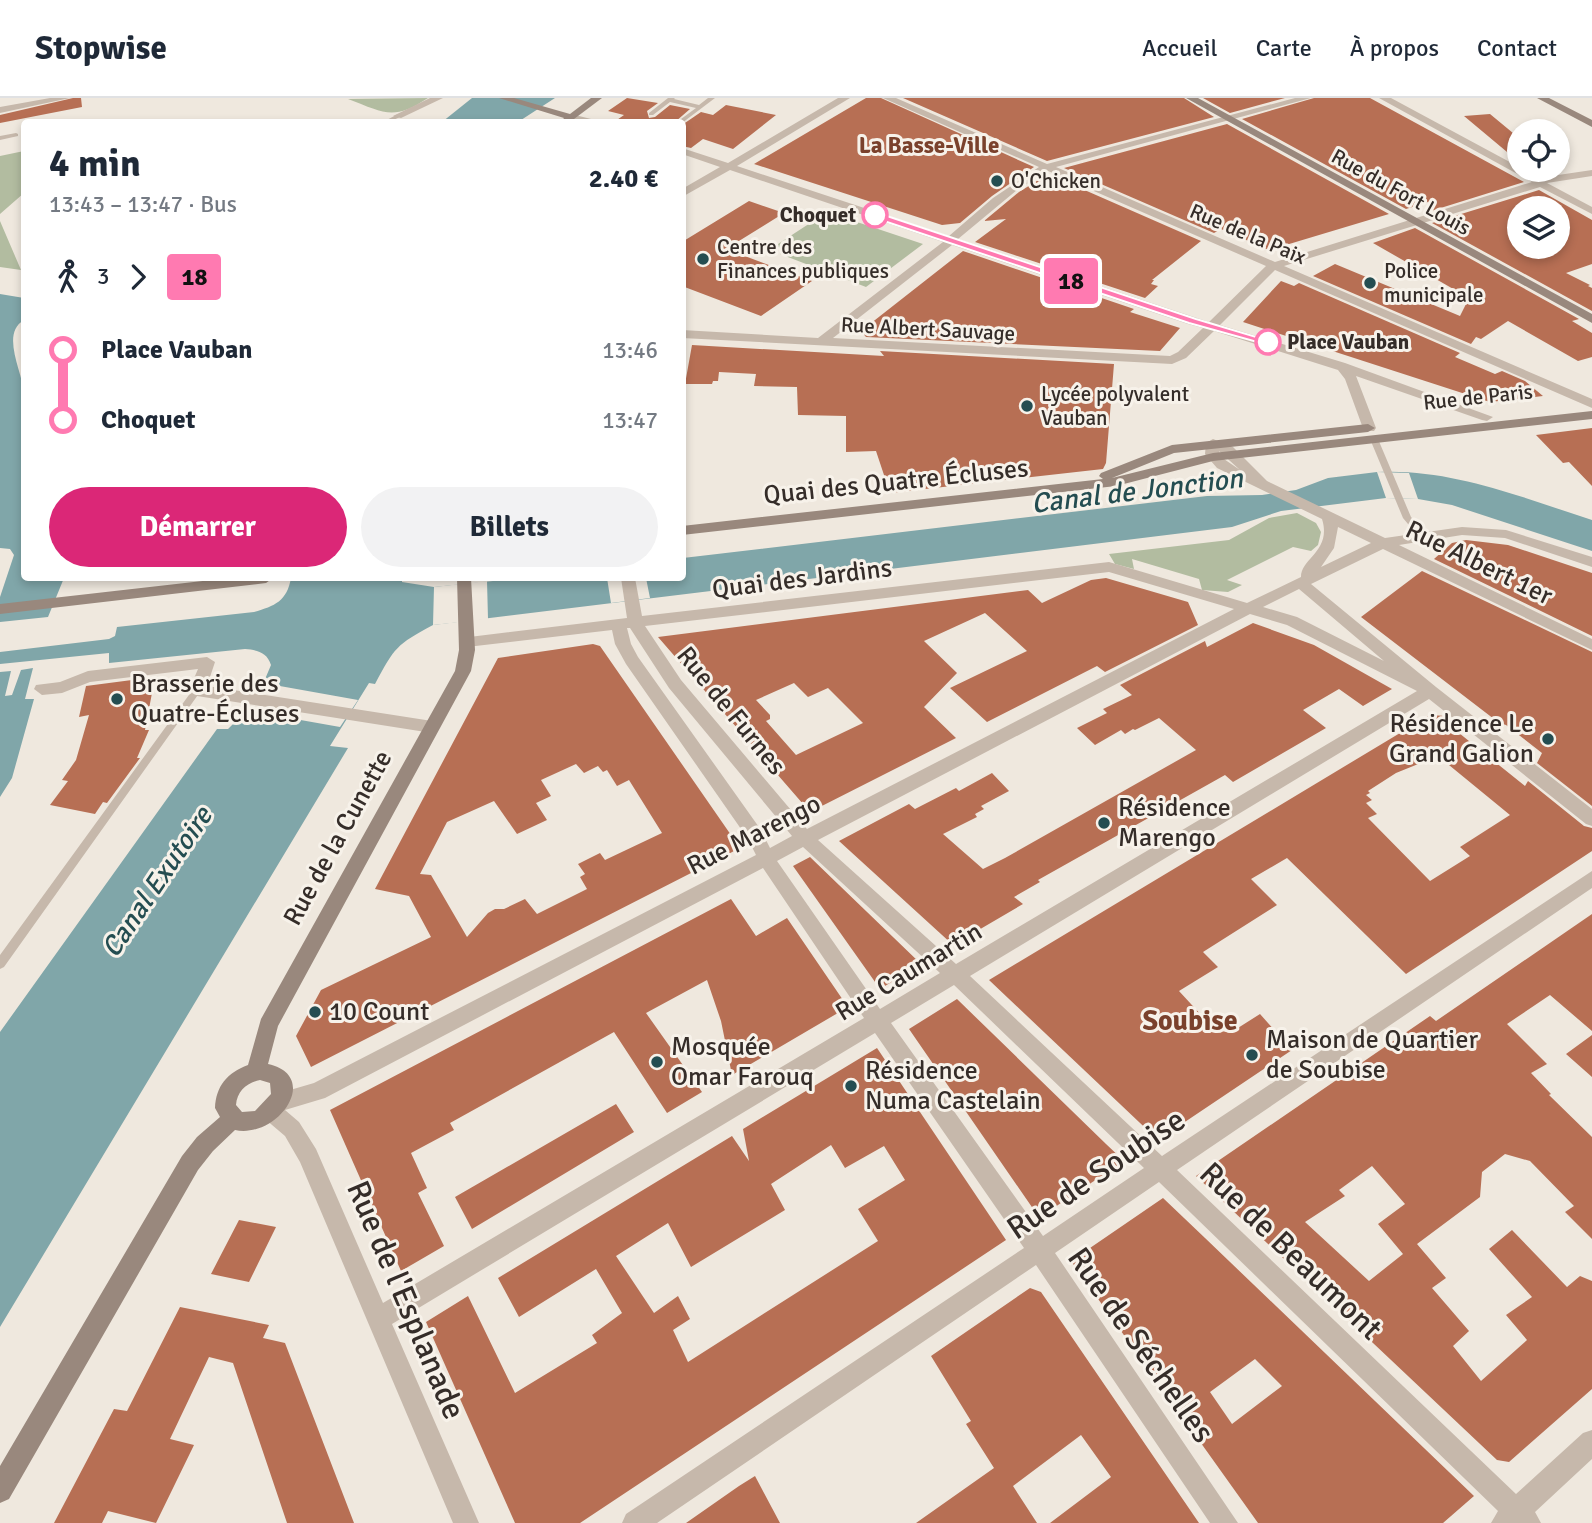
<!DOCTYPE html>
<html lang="fr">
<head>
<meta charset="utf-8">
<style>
	body { margin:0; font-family:Signika,sans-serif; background:#f2f2f3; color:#1f2937; height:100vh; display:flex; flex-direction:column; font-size:26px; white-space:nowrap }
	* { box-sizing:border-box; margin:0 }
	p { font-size:23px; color:#747a83 }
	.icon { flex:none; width:38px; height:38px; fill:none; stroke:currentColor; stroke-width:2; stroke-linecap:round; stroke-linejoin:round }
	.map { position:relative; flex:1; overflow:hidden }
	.panel { position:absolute; left:21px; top:21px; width:665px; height:462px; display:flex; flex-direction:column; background:#fff; border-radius:7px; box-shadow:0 4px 10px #0003 }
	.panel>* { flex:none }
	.badge { padding:0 14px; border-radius:5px; font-size:24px; line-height:46px }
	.tools { position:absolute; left:1507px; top:21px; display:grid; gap:14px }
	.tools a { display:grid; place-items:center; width:63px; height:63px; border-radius:50%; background:#fff; box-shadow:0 4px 10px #0003; font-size:35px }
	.map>.badge { position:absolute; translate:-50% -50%; box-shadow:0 0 0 4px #fff }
	.legs { display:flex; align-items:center; gap:10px; height:77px; padding:0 28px; font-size:23px }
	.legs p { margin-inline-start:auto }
	.headline { display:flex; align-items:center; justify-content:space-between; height:119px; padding:0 28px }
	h1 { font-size:38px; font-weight:700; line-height:52px }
	.button { display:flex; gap:14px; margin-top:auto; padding:14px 28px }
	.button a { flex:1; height:80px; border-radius:42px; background:#db2777; color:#fff; font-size:28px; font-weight:700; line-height:80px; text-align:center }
	.button a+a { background:#f2f2f3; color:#1f2937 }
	ul { padding:0 28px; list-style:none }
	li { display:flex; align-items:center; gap:24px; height:70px; font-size:26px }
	li i { display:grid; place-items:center; width:10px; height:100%; margin:0 9px; background:currentColor }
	li i::after { content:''; width:18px; height:18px; margin:-9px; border:5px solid; border-radius:50%; background:#fff }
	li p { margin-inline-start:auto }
	li:first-child i { background:linear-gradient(#0000 50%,currentColor 0) }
	li:last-child i { background:linear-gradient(currentColor 50%,#0000 0) }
	header { display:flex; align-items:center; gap:42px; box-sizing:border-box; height:98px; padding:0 35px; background:#fff; border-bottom:2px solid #e0e1e3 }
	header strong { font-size:33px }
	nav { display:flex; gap:38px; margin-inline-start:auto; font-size:24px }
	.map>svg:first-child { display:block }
</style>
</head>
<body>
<header>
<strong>Stopwise</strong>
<nav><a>Accueil</a><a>Carte</a><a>À propos</a><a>Contact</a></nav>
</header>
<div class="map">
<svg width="1592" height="1425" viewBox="0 0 1592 1425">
	<rect width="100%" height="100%" fill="#efe8de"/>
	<path fill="#b2bca0" d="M428,0C393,23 385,15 348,1Z
		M24,53V95L0,116V58Z
		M827,114L923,146L866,189L780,156L784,151L775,148Z
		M0,123L21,172L0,169Z
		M1297,415L1316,425L1321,434L1318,447L1311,453L1293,449L1227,482L1242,487L1228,494L1202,492L1199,481L1132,461L1134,471L1115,466L1109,456L1229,442L1269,420Z"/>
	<path fill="#80a6a9" d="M472,0H555L518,24H442Z
		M0,196L24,200V222C0,236 23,274 24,296C28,356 24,419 24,480H64L48,519L0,524V499L14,457L10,451L0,450Z
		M1377,374C1452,370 1523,400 1592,422V453L1452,407L1418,401L1386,400L1281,413L1232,429L433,527C396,547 395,549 375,586L369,585L330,648L348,650L0,1229V934L217,631H228L233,626L263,586L271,567C267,554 257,552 245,551L109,565V555L0,566V554L109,541L115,538L117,529L254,514C275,508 287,503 291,480H402V484L434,489L521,480H682L683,460L1207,398L1262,397L1296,392L1328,380Z
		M33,570L25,601H34L12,680L0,699V574L11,573L5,598L12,597L21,572Z"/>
	<path fill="#efe8de" d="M1377,374L1409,375L1418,401L1386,400Z
		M607,480H646L650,500L611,505Z
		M487,483L488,521L433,527L434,489Z
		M263,585L358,602L340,629L244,612Z"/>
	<path fill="#b76f54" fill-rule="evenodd" d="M73,0H81L82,9L0,25V17Z
		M627,0L658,5L647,13L649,20L655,19L670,7L690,11L675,24H614L624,17L608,13Z
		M866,0H881L1034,69L992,98L960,125L942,127L754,66Z
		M903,0H1184L1214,19L1047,63Z
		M1203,0H1285L1230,15Z
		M1314,0H1370L1524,84L1431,113L1428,104L1406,111L1242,21Z
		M726,7L776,17L733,51L703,41L691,50L682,48V27L701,14L713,17Z
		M1490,16L1519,40V64L1464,18Z
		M1227,26L1389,116L1269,152L1221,131L1214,135L1064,70Z
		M1048,76L1201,143L1152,182H1154L1151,186L1158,188L1145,200L975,144L1006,121L984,123L1019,94Z
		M1539,92L1592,122V166L1566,175L1590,187L1588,188L1592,190V213L1432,125ZM1519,110H1558V149H1519Z
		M749,103L784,115L726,151L812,183L761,218L682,188V144Z
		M1415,130L1579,221L1572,223L1592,235V259L1578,263L1508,223L1481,241L1476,239L1471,246L1313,178L1335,166L1460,218L1469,200L1373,145Z
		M963,153L1134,211L1130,214L1180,230L1160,253L866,239L861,233Z
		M1281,183L1294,188L1299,185L1460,255L1455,259L1495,276L1502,273L1525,283L1543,298L1490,304L1243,224Z
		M692,247L884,258L880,253L1114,266L1106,365L1103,371L890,395L876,353L846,354V318L798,317L797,289L754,288L756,276L719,274L718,283H713L712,286H685Z
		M1592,330V388L1569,364L1563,365L1536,337Z
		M1466,442L1508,447L1592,475V538L1434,461L1452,445Z
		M1422,473L1592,554V708L1537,665L1542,655L1506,627L1497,624V628L1492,629L1480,620L1494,621L1361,519Z
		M1106,480L1188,504L1198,527L1105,574L1097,568L987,624L950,590L1027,553L985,515L924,543L957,575L924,609L956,640L810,714L658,539L1028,492L1042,505L1091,482ZM794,585L808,599L828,590L863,625L796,657L766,623L770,621V617L756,602Z
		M1253,525L1314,547L1392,591L1363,608L1339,591L1303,612L1326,630L1233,684L1225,677L1038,782L1040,784L1014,799L1023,806L953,847L839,743L909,706L915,711L956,690L959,693L992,675L1009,693L981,708L984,711L975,716L977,719L943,736L983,771L1005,760L1196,652L1159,620L1135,632L1133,631L1125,636L1121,632L1095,647L1077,630L1107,615L1103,611L1132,597L1120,587L1205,543L1207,549Z
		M593,546L600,548L740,750L311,969L296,938L321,892L431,839L409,798L375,791L498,560ZM576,666L584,675L598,668L603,674L607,672L617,688L629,682L662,735L605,762L600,755L578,766L585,776L580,779L587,791L537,816L525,801L504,811H495L488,815L467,839L431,777L420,776L447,724L494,703L517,736L547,722L536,705L551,698L541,682Z
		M155,579L145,632H149L137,660H140L107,705L103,704L95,716L50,707L68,683L62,682L76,662L89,617L79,619L86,588Z
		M1430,617L1446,618L1466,634L1459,635L1525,688L1528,683L1584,728L1592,730V753L1406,876L1287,760L1251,781L1277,807L1203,854L1218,869L1179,893L1214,931L1230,935L1260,916L1292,952L1158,1042L989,882ZM1438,658L1510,717L1460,749L1470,758L1430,783L1368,720L1377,716L1366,705L1372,702L1366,697L1370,695L1368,693L1396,675Z
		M810,759L839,787L921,866L880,891L793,768Z
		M731,801L756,838L787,820L845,905L843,912L732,977L721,923L707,882L646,915L702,994L667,1015L614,934L450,1025L454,1032L411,1055L427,1090L418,1095L444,1148L401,1173L330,1012Z
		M1592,816V933L1550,897L1507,926L1547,966L1531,975L1551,996L1549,997L1592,1039V1141L1565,1114L1574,1108L1530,1063L1505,1056L1482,1074L1480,1099L1417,1146L1446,1180L1432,1190L1469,1233L1453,1248L1481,1283L1527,1242L1506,1217L1532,1199L1489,1151L1512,1132L1567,1189L1580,1178L1592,1183V1291L1509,1364L1497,1362L1196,1078L1430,918L1436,923ZM1372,1068L1405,1106L1378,1126L1403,1156L1369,1183L1305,1124L1345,1098L1339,1092Z
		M957,901L1106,1046L1124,1063L1043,1117L1036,1115L909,931Z
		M1592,937V979L1566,956Z
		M877,950L1006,1142L580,1425H515L426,1224L468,1198L515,1295L597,1245L592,1237L622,1215L596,1171L519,1219L498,1180L732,1038L749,1063L743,1031ZM831,1047L845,1070L884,1048L905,1082L858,1111L878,1143L688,1264L673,1232L690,1221L678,1198L654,1215L616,1158L668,1125L691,1169L785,1112L771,1086Z
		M616,1006L634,1034L472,1131L455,1099Z
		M1163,1100L1205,1140L1474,1398L1443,1425H1258L1071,1163ZM1255,1261L1282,1288L1232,1326L1210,1294Z
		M239,1122L276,1129L249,1184L211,1176Z
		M1030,1190L1041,1194L1199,1425H1050L1111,1379L1081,1337L1013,1388L1037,1425H916L994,1370L966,1326L971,1323L931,1258Z
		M180,1209L269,1227L263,1240L285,1245L354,1425H287L233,1265L209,1259L170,1341L194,1347L156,1425L108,1413L102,1425H54L114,1311L127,1313Z
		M755,1378L780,1425H686L739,1388Z"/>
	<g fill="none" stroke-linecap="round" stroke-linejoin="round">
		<path fill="#c6b8ab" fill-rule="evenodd" d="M668,0H675L674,1L699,7L708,0H715L682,25L677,24L696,10L670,4L653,17H649V15Z
			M398,16L401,18L400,19L389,24H383Z
			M16,35L18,36V38L0,42V38Z
			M1371,339H1377L1378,341L1411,419L1419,428L1432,435V439H1426L1413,432L1403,420L1370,341Z
			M197,589L202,592L200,594L4,869L0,871V857L194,590Z"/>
		<path fill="#c6b8ab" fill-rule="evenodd" d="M50,0H70L0,15V9Z
			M430,0H443L401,20L393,18Z
			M838,0H850L737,68L949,138L993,100L1039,69L883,0H896L1047,66L1295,0H1311L1056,69L1275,164L1532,84L1379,0H1391L1519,69V72L1538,80L1592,72V78L1547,85L1592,109V116L1540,89L1284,168L1592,301V310L1275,172L1220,227L1345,265L1493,319L1487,323L1482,322L1356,278L1376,330L1374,333H1364L1345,281L1338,272L1214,233L1186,260L1172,266L682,240V232L818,240L943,144L730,72L682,99V91L720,69L682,56V50L728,65ZM1048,73L1266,168L1209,224L958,141L1017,92ZM952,147L1188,226L1203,230L1178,254L1170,258L833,240Z
			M571,16L595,22L597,24L568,21L566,19Z
			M1213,341L1233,349L1267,383L1385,440L1462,429L1506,432L1592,459V469L1505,440L1462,437L1399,447L1592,541V552L1383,451L1311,486L1436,589L1592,711V728L1586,726L1429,601L970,878L1162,1058L1592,773V790L1177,1072L1516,1396L1583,1335L1592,1332V1361L1535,1414L1541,1425H1491L1498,1413L1159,1084L1055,1155L1238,1425H1210L1036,1167L657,1425H622L626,1416L1024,1150L875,935L392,1226L479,1425H453L300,1064L285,1038L265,1021L262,1014L265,1007L270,1005L273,997L314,985L756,757L748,741L626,566L615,546L612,532L467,549L459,544L461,540L627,520L621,480H635L642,518L1109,464L1247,505L1301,479C1301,460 1332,453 1322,421L1217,370L1205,356L1206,345ZM1219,353L1240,372L1221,359ZM1338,429L1371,445L1321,469L1334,450ZM1109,474L1234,511L807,731L681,582L645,528ZM1299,491L1384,563L1297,519L1263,509ZM1250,516L1287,527L1417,593L956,866L818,742ZM627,530H630L669,590L792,738L770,750L761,732L638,559L631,546ZM803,749L940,875L880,911L777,763ZM763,770L864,920L383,1205L316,1051L299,1024L285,1012L325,1000ZM954,887L1144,1070L1043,1138L891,925Z
			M207,559L215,564L207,588L432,623L440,629L432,635L197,598L189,592L198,571L90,584L62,595L42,597L34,591L36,587L60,584L88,573Z"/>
		<path fill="#99887d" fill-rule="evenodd" d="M499,0H514L570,16L591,0H602L570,24H561L564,20Z
			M1186,0H1198L1592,216V225Z
			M1537,0H1549L1592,22V29Z
			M1592,313V321L1213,363L1116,388L682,437V428L1103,381L1099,378L1101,375L1172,347L1368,326L1375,330L1368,334L1174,355L1112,380L1213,355Z
			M229,480H273L266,485L0,516V506Z
			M457,480H471L475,552L471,573L278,928L268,966C322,978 278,1041 235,1032L213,1053L198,1072L9,1401L0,1405V1368L182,1058L197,1039L220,1019L215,1010C216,988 227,975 248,967L261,921L455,573L459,552ZM260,982L270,985L271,996L255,1013L242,1014L236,1007C237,993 247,985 260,982Z"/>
	</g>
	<path fill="#ff7ab1" stroke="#fff" stroke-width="2" d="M872,115H878L1196,221L1273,244L1268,247L1189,225L872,119Z"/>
	<g fill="#244d51" stroke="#f7f2ea" stroke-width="2.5">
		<circle cx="997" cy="83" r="7"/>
		<circle cx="703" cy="161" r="7"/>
		<circle cx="1370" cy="185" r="7"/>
		<circle cx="1027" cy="308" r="7"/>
		<circle cx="117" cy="601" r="7"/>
		<circle cx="1548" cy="641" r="7"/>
		<circle cx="1104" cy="725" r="7"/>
		<circle cx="315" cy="914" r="7"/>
		<circle cx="1252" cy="957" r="7"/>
		<circle cx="657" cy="964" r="7"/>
		<circle cx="851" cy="988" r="7"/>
	</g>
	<g fill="#fff" stroke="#ff7ab1" stroke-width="3.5">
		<circle cx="875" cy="117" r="12"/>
		<circle cx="1268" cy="244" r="12"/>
	</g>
	<g text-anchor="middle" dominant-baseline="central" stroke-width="6" stroke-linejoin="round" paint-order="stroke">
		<g font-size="21" fill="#352d29" stroke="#f7f2ea" text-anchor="start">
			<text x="1011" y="83">O'Chicken</text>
			<text x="717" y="149">Centre des<tspan x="717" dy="24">Finances publiques</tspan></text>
			<text x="1384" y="173">Police<tspan x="1384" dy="24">municipale</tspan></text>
			<text x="1041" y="296">Lycée polyvalent<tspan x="1041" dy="24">Vauban</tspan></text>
		</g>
		<g font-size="21" fill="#352d29" stroke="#f7f2ea">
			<text transform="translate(1401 94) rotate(29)">Rue du Fort Louis</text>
			<text transform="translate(1248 136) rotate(23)">Rue de la Paix</text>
			<text transform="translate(928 231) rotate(3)">Rue Albert Sauvage</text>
			<text transform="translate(1478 299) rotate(-6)">Rue de Paris</text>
		</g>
		<g font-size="21" font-weight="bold" fill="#352d29" stroke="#f7f2ea" text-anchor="end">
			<text x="856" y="117">Choquet</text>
			<text x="1287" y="244" text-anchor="start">Place Vauban</text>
		</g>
		<g font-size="23" font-weight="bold" fill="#7a412c" stroke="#f7f2ea">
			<text x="929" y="47">La Basse-Ville</text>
		</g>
		<g font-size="26" fill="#352d29" stroke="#f7f2ea">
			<text transform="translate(896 384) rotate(-6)">Quai des Quatre Écluses</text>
			<text transform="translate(1479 465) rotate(26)">Rue Albert 1er</text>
			<text transform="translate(802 481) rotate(-7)">Quai des Jardins</text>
			<text transform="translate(731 613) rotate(51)">Rue de Furnes</text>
			<text transform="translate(754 737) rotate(-27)">Rue Marengo</text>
			<text transform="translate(338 740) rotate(-61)">Rue de la Cunette</text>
			<text transform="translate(909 874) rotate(-31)">Rue Caumartin</text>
		</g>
		<g font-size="26" fill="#352d29" stroke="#f7f2ea" text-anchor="start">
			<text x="131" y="586">Brasserie des<tspan x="131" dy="30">Quatre-Écluses</tspan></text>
			<text x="1534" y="626" text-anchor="end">Résidence Le<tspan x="1534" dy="30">Grand Galion</tspan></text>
			<text x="1118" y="710">Résidence<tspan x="1118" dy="30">Marengo</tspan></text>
			<text x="329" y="914">10 Count</text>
			<text x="1266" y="942">Maison de Quartier<tspan x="1266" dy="30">de Soubise</tspan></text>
			<text x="671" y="949">Mosquée<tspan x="671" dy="30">Omar Farouq</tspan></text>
			<text x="865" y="973">Résidence<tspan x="865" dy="30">Numa Castelain</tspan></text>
		</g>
		<g font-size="28" font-style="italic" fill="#244d51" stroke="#f7f2ea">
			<text transform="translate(1137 393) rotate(-7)">Canal de Jonction</text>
			<text transform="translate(157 784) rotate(-56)">Canal Exutoire</text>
		</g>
		<g font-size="28" font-weight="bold" fill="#7a412c" stroke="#f7f2ea">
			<text x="1190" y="923">Soubise</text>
		</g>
		<g font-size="32" fill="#352d29" stroke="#f7f2ea">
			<text transform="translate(1096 1076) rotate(-34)">Rue de Soubise</text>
			<text transform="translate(1291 1153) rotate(44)">Rue de Beaumont</text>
			<text transform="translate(406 1202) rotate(67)">Rue de l'Esplanade</text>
			<text transform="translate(1141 1247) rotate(55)">Rue de Séchelles</text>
		</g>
	</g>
</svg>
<div class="tools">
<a><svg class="icon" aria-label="locate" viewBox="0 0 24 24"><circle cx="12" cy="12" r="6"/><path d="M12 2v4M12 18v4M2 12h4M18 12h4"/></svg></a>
<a><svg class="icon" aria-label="layers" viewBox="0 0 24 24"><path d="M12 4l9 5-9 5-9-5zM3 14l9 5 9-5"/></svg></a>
</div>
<b class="badge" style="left:1071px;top:183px;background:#ff7ab1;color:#111">18</b>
<section class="panel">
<div class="headline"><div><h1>4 min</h1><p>13:43 – 13:47 · Bus</p></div><b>2.40 €</b></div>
<div class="legs"><svg class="icon" aria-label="walk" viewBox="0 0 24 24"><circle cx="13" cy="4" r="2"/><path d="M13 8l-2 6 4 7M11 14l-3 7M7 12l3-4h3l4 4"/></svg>3<svg class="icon" aria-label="forward" viewBox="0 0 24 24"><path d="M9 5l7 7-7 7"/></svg><b class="badge" style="background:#ff7ab1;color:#111">18</b></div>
<ul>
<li><i style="color:#ff7ab1"></i><b>Place Vauban</b><p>13:46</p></li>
<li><i style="color:#ff7ab1"></i><b>Choquet</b><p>13:47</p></li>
</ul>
<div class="button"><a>Démarrer</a><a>Billets</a></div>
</section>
</div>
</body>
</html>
